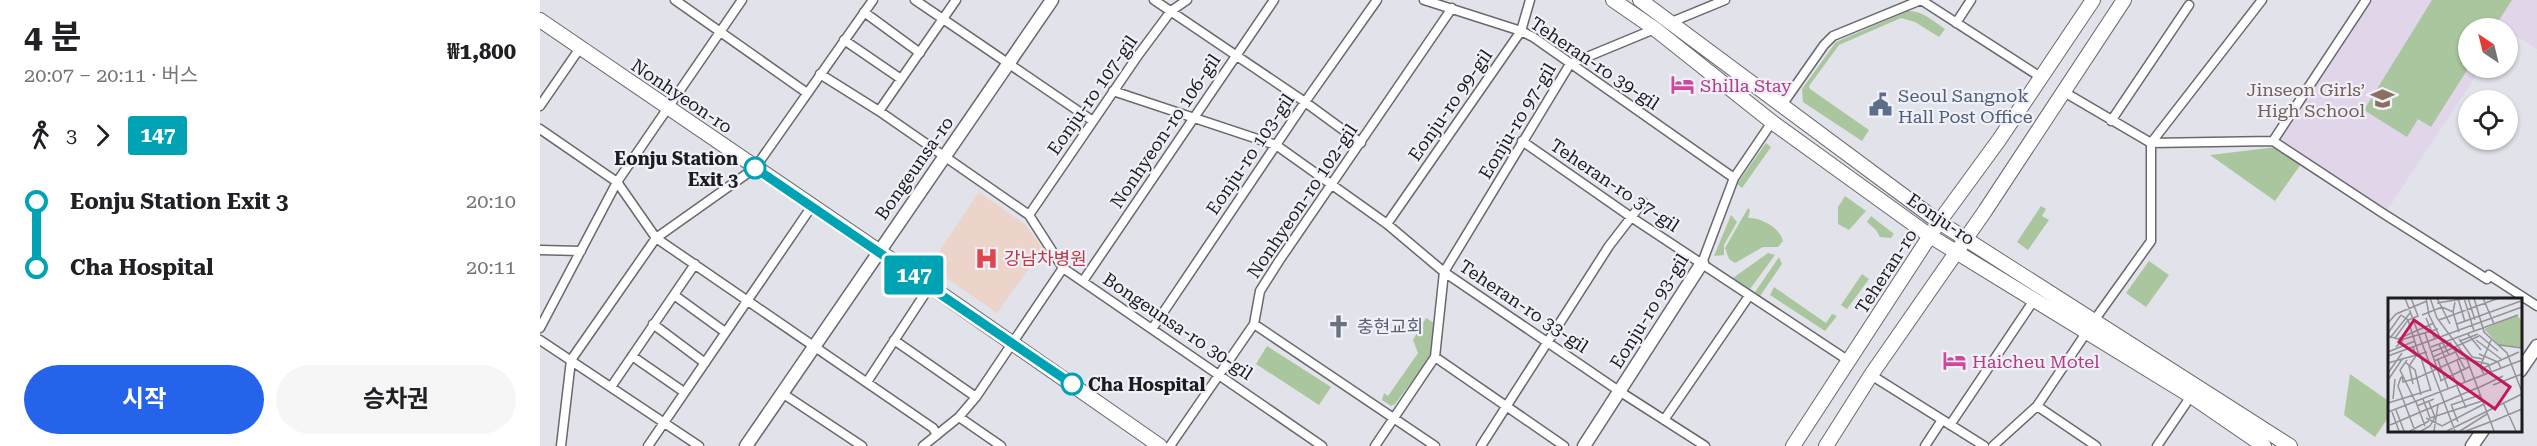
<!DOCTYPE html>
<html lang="ko">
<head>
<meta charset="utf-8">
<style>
	body { margin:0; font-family:"Roboto Serif","Noto Sans KR",serif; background:#f6f6f6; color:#202124; height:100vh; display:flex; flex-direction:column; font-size:22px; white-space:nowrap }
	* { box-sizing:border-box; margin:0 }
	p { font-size:20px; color:#757577 }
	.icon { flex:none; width:33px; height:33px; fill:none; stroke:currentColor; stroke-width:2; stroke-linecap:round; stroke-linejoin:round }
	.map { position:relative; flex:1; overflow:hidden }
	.drawer { display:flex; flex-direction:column; background:#fff; width:540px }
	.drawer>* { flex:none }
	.badge { padding:0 12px; border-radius:4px; font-size:21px; line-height:39px }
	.needle { width:39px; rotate:325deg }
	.tools { position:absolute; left:1918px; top:18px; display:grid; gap:12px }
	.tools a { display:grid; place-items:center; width:60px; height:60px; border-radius:50%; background:#fff; box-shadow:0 2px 4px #0004; font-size:30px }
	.map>.badge { position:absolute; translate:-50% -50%; box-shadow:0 0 0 3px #fff }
	.legs { display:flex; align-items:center; gap:9px; height:66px; padding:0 24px; font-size:20px }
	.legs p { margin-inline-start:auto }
	.overview { display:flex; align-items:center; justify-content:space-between; height:102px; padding:0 24px }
	h1 { font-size:33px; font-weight:700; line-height:45px }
	.button { display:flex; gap:12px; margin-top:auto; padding:12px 24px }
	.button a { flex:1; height:69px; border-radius:36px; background:#2563eb; color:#fff; font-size:24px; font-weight:700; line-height:69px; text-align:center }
	.button a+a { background:#f6f6f6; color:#202124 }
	ul { padding:0 24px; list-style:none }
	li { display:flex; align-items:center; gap:21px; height:66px; font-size:22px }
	li i { display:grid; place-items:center; width:9px; height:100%; margin:0 8px; background:currentColor }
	li i::after { content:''; width:15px; height:15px; margin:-8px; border:4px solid; border-radius:50%; background:#fff }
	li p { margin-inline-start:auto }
	li:first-child i { background:linear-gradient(#0000 50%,currentColor 0) }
	li:last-child i { background:linear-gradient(currentColor 50%,#0000 0) }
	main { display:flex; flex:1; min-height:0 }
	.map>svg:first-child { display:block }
</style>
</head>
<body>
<main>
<section class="drawer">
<div class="overview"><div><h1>4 분</h1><p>20:07 – 20:11 · 버스</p></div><b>₩1,800</b></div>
<div class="legs"><svg class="icon" aria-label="walk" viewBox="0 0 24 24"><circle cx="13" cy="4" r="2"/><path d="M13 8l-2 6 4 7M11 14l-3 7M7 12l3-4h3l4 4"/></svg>3<svg class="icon" aria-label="forward" viewBox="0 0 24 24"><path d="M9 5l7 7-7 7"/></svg><b class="badge" style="background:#00a3b4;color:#fff">147</b></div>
<ul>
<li><i style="color:#00a3b4"></i><b>Eonju Station Exit 3</b><p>20:10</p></li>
<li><i style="color:#00a3b4"></i><b>Cha Hospital</b><p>20:11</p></li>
</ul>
<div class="button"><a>시작</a><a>승차권</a></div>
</section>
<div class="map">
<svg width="1997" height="446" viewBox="0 0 1997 446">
	<rect width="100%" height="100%" fill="#e2e3ea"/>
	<path fill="#e0d5e9" d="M1832,0H1997V49L1968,31V28H1929V68H1941L1846,212L1740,138Z"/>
	<path fill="#ecd4ca" d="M439,192L486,225L503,249L457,313L389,266Z"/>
	<path fill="#aac69e" d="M1892,0H1972L1954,28H1929V67L1891,127L1878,119L1867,137L1824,110Z
		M1368,11C1382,10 1393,21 1405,29L1399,37L1375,22L1361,18L1299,45L1269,86L1270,89L1329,130L1322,141L1263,102L1262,89L1296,42Z
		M1226,143L1231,147L1202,188L1197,184Z
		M1737,147L1761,164L1735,201L1670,155Z
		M1305,196L1326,211L1309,230L1298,224V207Z
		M1501,206L1506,209L1502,216L1509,220L1488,250L1477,242Z
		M1208,208L1210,210L1208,218C1221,217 1240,228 1243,241L1238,247H1223L1195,263L1189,259L1185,248Z
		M1191,215L1197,222L1184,245V255L1174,256Z
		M1331,216L1354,234L1353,235L1351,238L1340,237L1336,230L1327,222Z
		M1228,253L1235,255L1210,289L1193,278Z
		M1239,257L1242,264L1220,296L1215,292Z
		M1609,261L1629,275L1606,307L1586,293Z
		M1322,274L1329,279L1307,309L1301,305Z
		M1234,287L1286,323L1292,314L1297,316L1285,331L1230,295Z
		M886,318L896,324L890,357L855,404L851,406L842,400L844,393L848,396L878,353L873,340Z
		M727,346L791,387L779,405L716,364Z
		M1810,374L1850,402V415L1835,437L1804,415Z"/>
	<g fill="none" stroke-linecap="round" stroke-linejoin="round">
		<defs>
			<path id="street" d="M135,0L267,93
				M375,0L553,121
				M614,0L765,102L821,143
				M884,0L981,31L993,37L1194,178
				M1381,0L1502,78
				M324,12L380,53
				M1129,23L1185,0
				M1416,23L1431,0
				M304,40L361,79
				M280,74L339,111L489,215L523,268L782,446
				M573,91L736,145L847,224L904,272L1079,391L1165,446
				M1524,92L1611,143L1733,141
				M1242,105L1284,45L1293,36L1381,0
				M0,106L40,48
				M339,111L416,0
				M1571,121L1649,5
				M0,129L77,182L116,238L393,428L397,435
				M982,141L1091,217L1309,361
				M1733,141L1844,214L1947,279
				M1733,141L1826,0
				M489,215L599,54L631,11L647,0
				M847,224L981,31L990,0
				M0,250L41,251
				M1162,263L1194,178L1232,122
				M1949,275L1997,306
				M543,281L734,0
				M134,295L185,332
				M1553,322L1611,241V143L1722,0
				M113,324L165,363
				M714,324L895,446
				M0,328L77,182L202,0
				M612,329L765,102L837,0
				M0,340L159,446
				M354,340L436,397
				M92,356L144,392
				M895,357L1024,446
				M1331,375L1444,446
				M327,382L390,286
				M71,387L155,264
				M242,393L322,446
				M1497,406L1556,446
				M419,417L461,446
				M1124,420L1209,296
				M1410,425L1494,300
				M21,446L31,360L116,238L215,168L333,0
				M108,446L272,206
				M383,446L419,417L436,397L523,268
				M630,446L714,324L720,291L739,261L912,8
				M835,446L895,357L904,272L1030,64L1117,28
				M941,446L1069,246L1103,202
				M1385,446L1402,420
				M1453,446L1497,406L1546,333
				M1617,446L1651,396"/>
			<path id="secondary" d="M1980,371L1997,346
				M206,446L512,0
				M1044,446L1162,263
				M1932,446L1943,430"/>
			<path id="primary" d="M1073,0L1115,29L1232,122L1390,236L1651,396L1724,446
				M1100,0L1399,222L1750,446
				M0,20L390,286L620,446
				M1253,446L1399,222L1459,140L1553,0
				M1286,446L1331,375L1445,211L1584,0"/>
		</defs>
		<use href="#street" stroke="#68696f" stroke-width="11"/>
		<use href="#secondary" stroke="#68696f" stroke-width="15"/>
		<use href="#primary" stroke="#68696f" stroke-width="16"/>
		<use href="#street" stroke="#fff" stroke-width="8"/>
		<use href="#secondary" stroke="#fff" stroke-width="12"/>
		<use href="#primary" stroke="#fff" stroke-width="14"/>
	</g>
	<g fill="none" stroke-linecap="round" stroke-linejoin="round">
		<defs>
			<path id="line-1" d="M215,168L532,384"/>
		</defs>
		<use href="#line-1" stroke="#fff" stroke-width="14"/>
		<use href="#line-1" stroke="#00a3b4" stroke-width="9"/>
	</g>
	<defs>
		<symbol id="hotel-bare" viewBox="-9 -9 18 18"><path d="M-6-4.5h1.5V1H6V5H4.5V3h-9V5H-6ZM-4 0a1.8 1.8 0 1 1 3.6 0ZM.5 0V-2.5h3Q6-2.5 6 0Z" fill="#d1479c" stroke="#eff0f8" stroke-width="2.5" paint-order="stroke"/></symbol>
		<symbol id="school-bare" viewBox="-9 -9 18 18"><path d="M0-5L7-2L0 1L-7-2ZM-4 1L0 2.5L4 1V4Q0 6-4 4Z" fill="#8d6e63" stroke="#eff0f8" stroke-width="2.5" paint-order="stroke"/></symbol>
		<symbol id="civic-bare" viewBox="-9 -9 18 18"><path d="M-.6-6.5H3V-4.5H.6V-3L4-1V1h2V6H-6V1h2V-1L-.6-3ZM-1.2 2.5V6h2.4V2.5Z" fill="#5c6f8a" stroke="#eff0f8" stroke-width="2.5" paint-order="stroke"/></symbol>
		<symbol id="hospital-bare" viewBox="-9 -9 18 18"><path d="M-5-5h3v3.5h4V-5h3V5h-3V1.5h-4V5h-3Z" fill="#e0444e" stroke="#eff0f8" stroke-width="2.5" paint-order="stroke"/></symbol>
		<symbol id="church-bare" viewBox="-9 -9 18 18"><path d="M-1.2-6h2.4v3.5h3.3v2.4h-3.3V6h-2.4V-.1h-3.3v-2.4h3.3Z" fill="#6b7280" stroke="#eff0f8" stroke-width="2.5" paint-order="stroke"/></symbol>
	</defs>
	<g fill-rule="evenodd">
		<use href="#hotel-bare" x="1126" y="68" width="33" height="33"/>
		<use href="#school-bare" x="1826" y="82" width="33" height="33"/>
		<use href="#civic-bare" x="1324" y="88" width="33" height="33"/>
		<use href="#hospital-bare" x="430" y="242" width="33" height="33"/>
		<use href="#church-bare" x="782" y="310" width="33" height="33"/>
		<use href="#hotel-bare" x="1398" y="344" width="33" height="33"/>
	</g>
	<g fill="#fff" stroke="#00a3b4" stroke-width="3">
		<circle cx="215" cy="168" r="10"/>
		<circle cx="532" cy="384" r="10"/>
	</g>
	<g text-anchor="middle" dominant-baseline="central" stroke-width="4.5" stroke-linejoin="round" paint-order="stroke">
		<g font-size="18" fill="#1c1c1e" stroke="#eff0f8">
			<text transform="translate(1055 63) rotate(34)">Teheran-ro 39-gil</text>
			<text transform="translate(552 95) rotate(-55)">Eonju-ro 107-gil</text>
			<text transform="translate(142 96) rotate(34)">Nonhyeon-ro</text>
			<text transform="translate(910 105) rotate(-55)">Eonju-ro 99-gil</text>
			<text transform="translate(977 121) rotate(-59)">Eonju-ro 97-gil</text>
			<text transform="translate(625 131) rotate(-56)">Nonhyeon-ro 106-gil</text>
			<text transform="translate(710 154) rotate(-56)">Eonju-ro 103-gil</text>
			<text transform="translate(374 168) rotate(-55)">Bongeunsa-ro</text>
			<text transform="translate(1075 185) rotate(34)">Teheran-ro 37-gil</text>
			<text transform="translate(762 201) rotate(-56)">Nonhyeon-ro 102-gil</text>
			<text transform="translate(1401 219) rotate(34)">Eonju-ro</text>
			<text transform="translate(1346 271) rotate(-57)">Teheran-ro</text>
			<text transform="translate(984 306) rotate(34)">Teheran-ro 33-gil</text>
			<text transform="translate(1109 311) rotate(-58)">Eonju-ro 93-gil</text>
			<text transform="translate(638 326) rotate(34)">Bongeunsa-ro 30-gil</text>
		</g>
		<g font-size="18" fill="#b23c85" stroke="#eff0f8" text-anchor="start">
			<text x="1160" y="85">Shilla Stay</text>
			<text x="1432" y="361">Haicheu Motel</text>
		</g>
		<g font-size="18" fill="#785e54" stroke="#eff0f8" text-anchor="end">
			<text x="1825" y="89">Jinseon Girls’<tspan x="1825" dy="21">High School</tspan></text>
		</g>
		<g font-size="18" fill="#4e5e75" stroke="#eff0f8" text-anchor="start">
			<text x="1358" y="95">Seoul Sangnok<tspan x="1358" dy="21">Hall Post Office</tspan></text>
		</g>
		<g font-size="18" font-weight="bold" fill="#1c1c1e" stroke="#eff0f8" text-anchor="end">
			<text x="198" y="158">Eonju Station<tspan x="198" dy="21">Exit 3</tspan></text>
			<text x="548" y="384" text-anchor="start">Cha Hospital</text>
		</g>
		<g font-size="18" fill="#be3a42" stroke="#eff0f8" text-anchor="start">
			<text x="464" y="258">강남차병원</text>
		</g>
		<g font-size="18" fill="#5b616d" stroke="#eff0f8" text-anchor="start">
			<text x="817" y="326">충현교회</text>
		</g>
	</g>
	<g transform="translate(1848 298)">
		<rect width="134" height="134" fill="#e2e3ea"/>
		<path d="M129,17L133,22V49L111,47L96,31Z" fill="#aac69e"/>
		<path fill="none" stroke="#939398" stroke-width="1.5" d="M17,0L67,133M38,0L41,17L61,57M42,0L49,20L78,59L106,133M49,0L62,26M70,0L77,24M76,0L86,33M80,0L87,22M86,0L96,34L119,55L134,94M95,0L106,26M67,4L65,14L71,34M49,5L80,0M13,17L20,22L31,57M34,17L54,9L65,14M38,20L47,41M51,22L111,0M0,25L8,16L39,3M69,26L133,3M0,35L13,17M37,35L53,82M79,35L93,52M91,37L110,53M0,38L10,41L46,25M2,40L22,15M7,40L20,22L30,18L23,0M71,41L84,59L95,61M88,42L113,61M72,43L90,36M62,44L77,71M51,46L69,87M111,47L134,50M8,49L16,41L50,31M25,49L28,58L21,68L25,86M43,49L130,17M0,54L27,43M43,54L64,46M32,56L43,93M91,56L110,64L113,70M0,58L134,9M45,59L91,38M19,62L12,72L27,103M50,62L60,90M69,62L77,84M46,63L70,53M17,64L27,72L33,97M0,65L39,54M93,71L131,54M0,75L14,55M96,76L92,69L103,42M14,78L15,84L29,80L73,60L100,66L103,73M13,79L10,88L27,133M0,82L15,60M52,83L81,69M105,87L134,76M69,88L78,110M90,90L115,78M5,101L7,81M35,101L42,120M28,104L37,128M115,104L128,133M0,105L42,92M63,106L70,124M63,107L92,97M29,108L46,101M8,112L16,133M0,114L134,62M4,114L11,133M38,120L54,128L96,106M42,120L94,103M103,124L134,111M2,127L89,90M22,133L41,123M33,133L42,128L47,119L41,104M46,133L50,107M59,133L134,96M72,133L99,116M78,133L102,124"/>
		<path fill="#c2185b" fill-opacity="0.15" stroke="#c2185b" stroke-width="3" d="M26,22L122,89L107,111L11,44Z"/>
		<rect width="134" height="134" fill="none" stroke="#1c1c1e" stroke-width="3"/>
	</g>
</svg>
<div class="tools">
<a><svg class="needle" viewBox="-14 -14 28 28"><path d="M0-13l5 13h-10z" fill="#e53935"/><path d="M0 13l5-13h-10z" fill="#757577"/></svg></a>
<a><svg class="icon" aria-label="locate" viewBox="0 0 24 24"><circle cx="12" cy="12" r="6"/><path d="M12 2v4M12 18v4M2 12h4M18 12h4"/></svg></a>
</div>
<b class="badge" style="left:374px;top:275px;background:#00a3b4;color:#fff">147</b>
</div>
</main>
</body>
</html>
